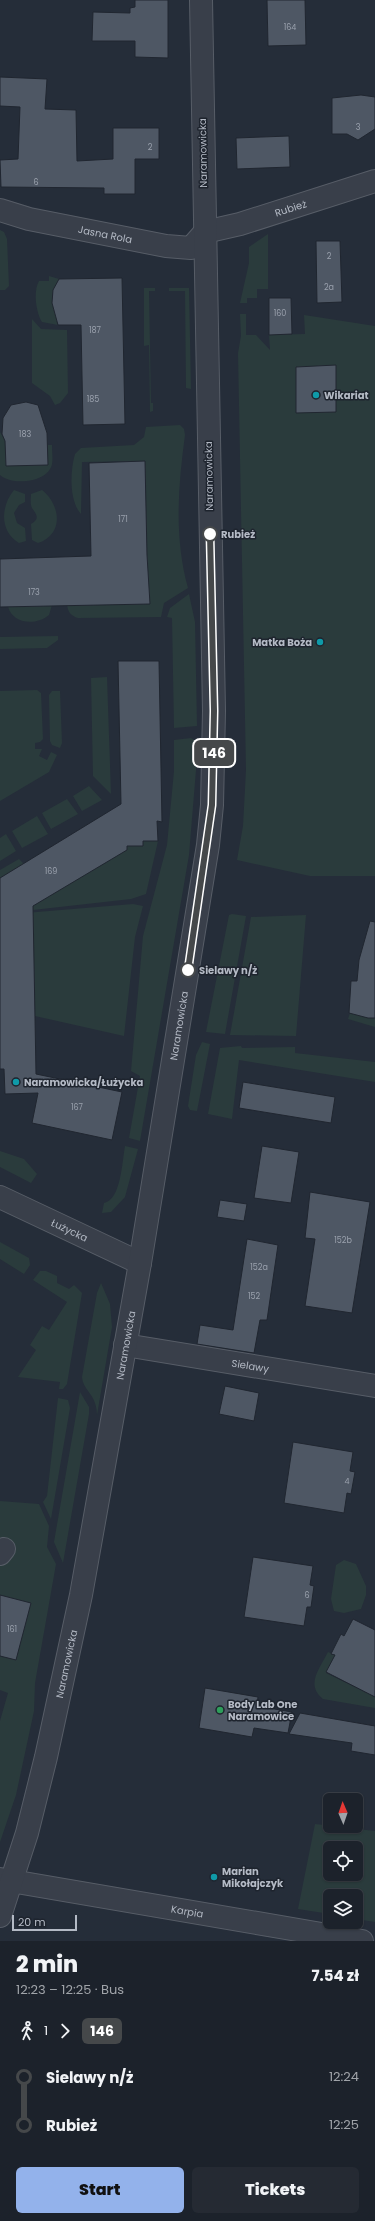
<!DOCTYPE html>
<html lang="en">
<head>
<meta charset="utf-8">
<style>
	body { margin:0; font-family:Poppins,sans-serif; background:#252a33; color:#f1f3f6; height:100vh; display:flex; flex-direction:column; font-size:15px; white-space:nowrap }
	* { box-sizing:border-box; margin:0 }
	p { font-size:13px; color:#a0a4a9 }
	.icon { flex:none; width:22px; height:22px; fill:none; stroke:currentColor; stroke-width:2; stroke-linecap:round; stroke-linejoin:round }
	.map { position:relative; height:1941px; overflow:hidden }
	.side { display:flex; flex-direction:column; background:#1c222b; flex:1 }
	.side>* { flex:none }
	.badge { padding:0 8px; border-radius:6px; font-size:14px; line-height:26px }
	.needle { width:26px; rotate:358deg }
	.fabs { position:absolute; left:323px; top:1793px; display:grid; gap:8px }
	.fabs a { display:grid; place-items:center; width:40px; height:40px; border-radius:6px; background:#1c222b; box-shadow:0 1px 3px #0004,0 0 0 1px #3a3f47; font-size:20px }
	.scale { position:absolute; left:12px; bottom:10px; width:65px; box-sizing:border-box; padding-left:4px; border:2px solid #b4bac5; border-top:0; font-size:11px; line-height:14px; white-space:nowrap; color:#b4bac5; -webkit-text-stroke:3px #1e242e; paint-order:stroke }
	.map>.badge { position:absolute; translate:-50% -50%; box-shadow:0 0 0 2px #fff }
	.legs { display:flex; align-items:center; gap:6px; height:44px; padding:0 16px; font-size:13px }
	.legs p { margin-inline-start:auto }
	.headline { display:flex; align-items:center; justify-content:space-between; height:68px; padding:0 16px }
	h1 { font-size:22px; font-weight:800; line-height:30px }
	.action { display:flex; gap:8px; margin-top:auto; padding:8px 16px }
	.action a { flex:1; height:46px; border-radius:6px; background:#93b2eb; color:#111; font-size:16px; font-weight:800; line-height:46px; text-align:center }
	.action a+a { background:#252a33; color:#f1f3f6 }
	ul { padding:0 16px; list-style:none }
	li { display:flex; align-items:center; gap:14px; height:48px; font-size:15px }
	li i { display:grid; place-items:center; width:6px; height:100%; margin:0 5px; background:currentColor }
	li i::after { content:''; width:10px; height:10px; margin:-5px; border:3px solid; border-radius:50%; background:#1c222b }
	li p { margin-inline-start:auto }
	li:first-child i { background:linear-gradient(#0000 50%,currentColor 0) }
	li:last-child i { background:linear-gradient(currentColor 50%,#0000 0) }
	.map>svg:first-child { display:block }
</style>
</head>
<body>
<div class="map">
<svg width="375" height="1941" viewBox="0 0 375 1941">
	<rect width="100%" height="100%" fill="#252d39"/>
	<path fill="#2a3b3c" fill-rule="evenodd" d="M0,230L4,232L7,239L9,286L5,290H0Z
		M268,234V289H257V298H247V303H240L249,263V247Z
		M49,276L59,279L52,295L58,325L42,322C36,313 33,291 39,281H49Z
		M144,288H155V291H149L151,403H153V411L150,412L149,345L144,346Z
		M169,288H189L191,389L186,388L185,291H169Z
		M240,314H246V335H256L270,350L269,335L305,334L304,315L375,326V876H310L237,860L243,826L246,770L238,353L241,336Z
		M32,319L41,329L67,330L68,393L60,403L55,405L50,396L32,383Z
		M180,425L184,429L185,435C178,487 174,537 188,588L164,603L161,617L78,618C71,616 68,612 67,605L147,555L145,461L82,462L81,514C69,501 70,471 75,454L81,448L134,445L144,437L146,427Z
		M0,432L5,441L48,465V445H52C52,451 53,459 52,464C48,483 12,486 0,475Z
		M14,490L25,494V502L19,505L14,513L17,523L25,528L26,541L19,543C0,532 0,507 14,490Z
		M42,490C60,504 65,534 38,543L32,540L31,524C40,519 37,515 32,508C30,504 31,497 31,494Z
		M189,594L195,622L197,726L174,728L172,618L167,617L170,608Z
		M52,605L49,615C36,626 13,624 8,607Z
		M58,636V640L47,648L0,649V637Z
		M107,677L111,794L93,776L91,678Z
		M37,690L41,693L43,739L40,742L35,743V749H42L39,756L47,760L51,752L57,755L49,772L0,801V691Z
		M52,691H60L62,743L60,748L52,745L50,741L49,695Z
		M191,738L197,742V758L189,855L140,1141L129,1138L140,1076L131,1071L143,936L167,845L174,771V740Z
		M89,786L102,800L82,811L73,796Z
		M67,799L78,814L51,829L42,813Z
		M37,816L48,834L22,848L12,831Z
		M6,834L16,851L0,861V838Z
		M143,841H158L146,894L131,899L24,911L127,846Z
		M19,859L24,864L0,878V870Z
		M133,904L143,906L135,937L124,1036L35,1016L33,916L25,913Z
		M232,914L246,916L225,1034L206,1032L229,915Z
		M306,915L296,1036L230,1035L251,917Z
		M350,1013L368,1018H375V1027L348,1019Z
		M202,1042L210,1044L197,1111L190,1110L188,1106L196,1055Z
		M241,1046L242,1048L295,1047V1053L375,1062V1082L239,1060L232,1119L208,1114L220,1048Z
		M125,1146L138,1149L125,1197L111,1212L102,1213L104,1203C121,1200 122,1162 125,1146Z
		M0,1151L24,1159L37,1174L31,1183L0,1167Z
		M0,1242L29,1258L30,1265L24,1274L0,1259Z
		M40,1271H46L57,1276V1283L69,1289L74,1285L82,1293L67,1384L63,1389H59L60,1382L18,1377L36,1350L30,1345L42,1326L49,1330L67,1302L33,1280Z
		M101,1283L110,1304L112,1327L97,1415C97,1394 83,1391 82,1377L97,1293Z
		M80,1392L89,1407V1414L63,1563L54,1542Z
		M58,1398L68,1400L70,1408L51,1519L43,1502L47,1496Z
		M0,1501L39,1504L49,1526L47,1547L56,1564L35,1683L34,1711L16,1795L0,1842V1721L8,1693L0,1690V1656L16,1660L31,1603L0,1595V1565L10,1551L0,1544Z
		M344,1560L356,1564L366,1586V1595L361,1609L344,1613L334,1611L331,1599L336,1565Z
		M328,1652L335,1655L326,1673L375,1697V1708L323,1699C305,1685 320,1668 328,1652Z
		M315,1824L375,1831V1922L356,1919V1896H330V1914L298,1909ZM330,1848H356V1874H330Z"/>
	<path fill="#4e5764" stroke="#202630" d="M135,0H168V58L135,57V41H92L93,12L130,13V8L135,7Z
		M267,0H305L306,45L268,46Z
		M0,77L47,79L45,109L76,110L77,161L113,159V128H159V159H135V194H104V188L1,187L0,160L18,159L20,107L0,106Z
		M361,95L375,97V129L358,140L347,134H332V98Z
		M289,136L290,167L237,169L236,138Z
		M316,241H340L342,302L317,303Z
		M122,278L125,424L83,425L81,325H58L52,303L53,290L59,279Z
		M269,298H291L292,334L269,335Z
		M336,365V412L296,413V367Z
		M26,402L38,405L47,433L48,465L6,466L5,441L2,434L3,418L11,405Z
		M145,461L147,555L150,604L0,607V559L91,556L89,463Z
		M118,661H159L162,822L157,821L158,841H143V846H127V850L33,906L36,1074L122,1092L112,1140L32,1123L38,1093L5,1094L4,1069H0V878L121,804Z
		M370,921L375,922V1018H368L349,1013L351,981H357L359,960Z
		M243,1082L335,1097L331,1123L239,1108Z
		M262,1146L299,1152L291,1203L254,1198Z
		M310,1192L370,1202L352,1313L305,1306L315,1239L305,1238Z
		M220,1200L247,1204L244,1221L217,1217Z
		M247,1239L278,1245L267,1320H260L254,1353L197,1344L200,1325L233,1330Z
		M225,1386L259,1393L254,1421L219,1414Z
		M293,1442L353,1452L350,1471L355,1472L351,1494L347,1493L344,1513L284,1503Z
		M253,1557L313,1566L310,1585L314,1586L311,1607H307L304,1626L244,1617Z
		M0,1595L31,1603L16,1660L0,1656Z
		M353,1619L375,1630V1697L326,1672L335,1655L331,1654L341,1634L344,1636Z
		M205,1688L258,1697L257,1706L292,1712L288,1733L254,1728L252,1737L199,1728Z
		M300,1713L375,1726V1755L351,1751L352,1743L289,1734Z"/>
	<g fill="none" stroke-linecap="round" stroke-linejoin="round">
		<defs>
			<g id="minor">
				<path id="s1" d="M0,210L29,219L166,246L191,248L205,232"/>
				<path id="s2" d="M205,232L240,224L375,181"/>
				<path id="s3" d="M0,1197L140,1263"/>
				<path id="s4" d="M125,1345L375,1386"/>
				<path d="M0,1554L4,1549"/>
				<path id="s5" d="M0,1879L362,1941"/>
				<path id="s6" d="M0,1916L27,1833L46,1757L81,1595L140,1263L208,845L212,805L214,711L201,0"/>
			</g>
		</defs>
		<use href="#minor" stroke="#575d67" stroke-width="24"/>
		<use href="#minor" stroke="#393f4a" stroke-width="22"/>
	</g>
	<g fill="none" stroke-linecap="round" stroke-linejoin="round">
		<defs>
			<path id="line-1" d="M188,970L212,805L214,711L210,534"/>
		</defs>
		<use href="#line-1" stroke="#fff" stroke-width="9"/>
		<use href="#line-1" stroke="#45484a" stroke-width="6"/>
	</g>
	<g fill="#0f9aa8" stroke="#1e242e" stroke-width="1.5">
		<circle cx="316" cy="395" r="4"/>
		<circle cx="320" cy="642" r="4"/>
		<circle cx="16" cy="1082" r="4"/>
		<circle cx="214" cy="1877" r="4"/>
	</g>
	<g fill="#fff" stroke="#45484a" stroke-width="2">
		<circle cx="210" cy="534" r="7"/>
		<circle cx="188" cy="970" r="7"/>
	</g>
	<circle fill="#2e9e5b" stroke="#1e242e" stroke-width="1.5" cx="220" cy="1710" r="4"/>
	<g text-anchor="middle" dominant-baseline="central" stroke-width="3" stroke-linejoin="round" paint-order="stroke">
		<g font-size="8" fill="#9aa1ad">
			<text x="290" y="27">164</text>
			<text x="358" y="127">3</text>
			<text x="150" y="147">2</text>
			<text x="36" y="182">6</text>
			<text x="329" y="256">2</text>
			<text x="329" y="287">2a</text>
			<text x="280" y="313">160</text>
			<text x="95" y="330">187</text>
			<text x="93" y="399">185</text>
			<text x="25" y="434">183</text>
			<text x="123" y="519">171</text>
			<text x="34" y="592">173</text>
			<text x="51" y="871">169</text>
			<text x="77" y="1107">167</text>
			<text x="343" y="1240">152b</text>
			<text x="259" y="1267">152a</text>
			<text x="254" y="1296">152</text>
			<text x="347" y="1481">4</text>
			<text x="307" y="1595">6</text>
			<text x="12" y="1629">161</text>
		</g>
		<g font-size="10" fill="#b4bac5" stroke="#1e242e">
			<text transform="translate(203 153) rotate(-91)">Naramowicka</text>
			<text stroke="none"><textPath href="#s2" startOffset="89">Rubież</textPath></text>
			<text stroke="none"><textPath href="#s1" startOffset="108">Jasna Rola</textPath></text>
			<text transform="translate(209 476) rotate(-91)">Naramowicka</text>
			<text stroke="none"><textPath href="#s6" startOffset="909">Naramowicka</textPath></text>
			<text stroke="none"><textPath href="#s3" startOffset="77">Łużycka</textPath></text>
			<text stroke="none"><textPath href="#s6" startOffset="585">Naramowicka</textPath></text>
			<text stroke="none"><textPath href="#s4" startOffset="127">Sielawy</textPath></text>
			<text stroke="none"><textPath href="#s6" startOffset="261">Naramowicka</textPath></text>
			<text stroke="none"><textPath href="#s5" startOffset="190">Karpia</textPath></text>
		</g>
		<g font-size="10" font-weight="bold" fill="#b4bac5" stroke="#1e242e" text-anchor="start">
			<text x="324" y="395">Wikariat</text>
			<text x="312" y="642" text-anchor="end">Matka Boża</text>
			<text x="24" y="1082">Naramowicka/Łużycka</text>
			<text x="228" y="1704">Body Lab One<tspan x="228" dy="12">Naramowice</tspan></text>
			<text x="222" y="1871">Marian<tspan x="222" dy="12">Mikołajczyk</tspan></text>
		</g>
		<g font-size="10" font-weight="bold" fill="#b4bac5" stroke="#1e242e" text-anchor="start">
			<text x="221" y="534">Rubież</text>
			<text x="199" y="970">Sielawy n/ż</text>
		</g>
	</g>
</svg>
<div class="fabs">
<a><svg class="needle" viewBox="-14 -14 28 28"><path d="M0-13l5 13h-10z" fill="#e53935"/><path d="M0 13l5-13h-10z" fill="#a0a4a9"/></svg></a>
<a><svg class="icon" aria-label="locate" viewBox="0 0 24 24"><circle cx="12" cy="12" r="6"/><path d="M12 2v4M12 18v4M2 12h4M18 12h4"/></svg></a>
<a><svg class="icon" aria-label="layers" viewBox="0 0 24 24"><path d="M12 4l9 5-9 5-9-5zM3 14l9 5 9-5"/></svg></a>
</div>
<div class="scale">20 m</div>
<b class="badge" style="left:214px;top:753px;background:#45484a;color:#fff">146</b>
</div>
<section class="side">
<div class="headline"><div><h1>2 min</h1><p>12:23 – 12:25 · Bus</p></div><b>7.54 zł</b></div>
<div class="legs"><svg class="icon" aria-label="walk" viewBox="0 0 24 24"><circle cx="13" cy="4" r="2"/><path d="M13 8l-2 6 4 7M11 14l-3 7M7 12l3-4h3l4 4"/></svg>1<svg class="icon" aria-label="forward" viewBox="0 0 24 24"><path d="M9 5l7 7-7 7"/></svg><b class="badge" style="background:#45484a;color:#fff">146</b></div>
<ul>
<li><i style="color:#45484a"></i><b>Sielawy n/ż</b><p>12:24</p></li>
<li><i style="color:#45484a"></i><b>Rubież</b><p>12:25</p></li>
</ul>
<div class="action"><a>Start</a><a>Tickets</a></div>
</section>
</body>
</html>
